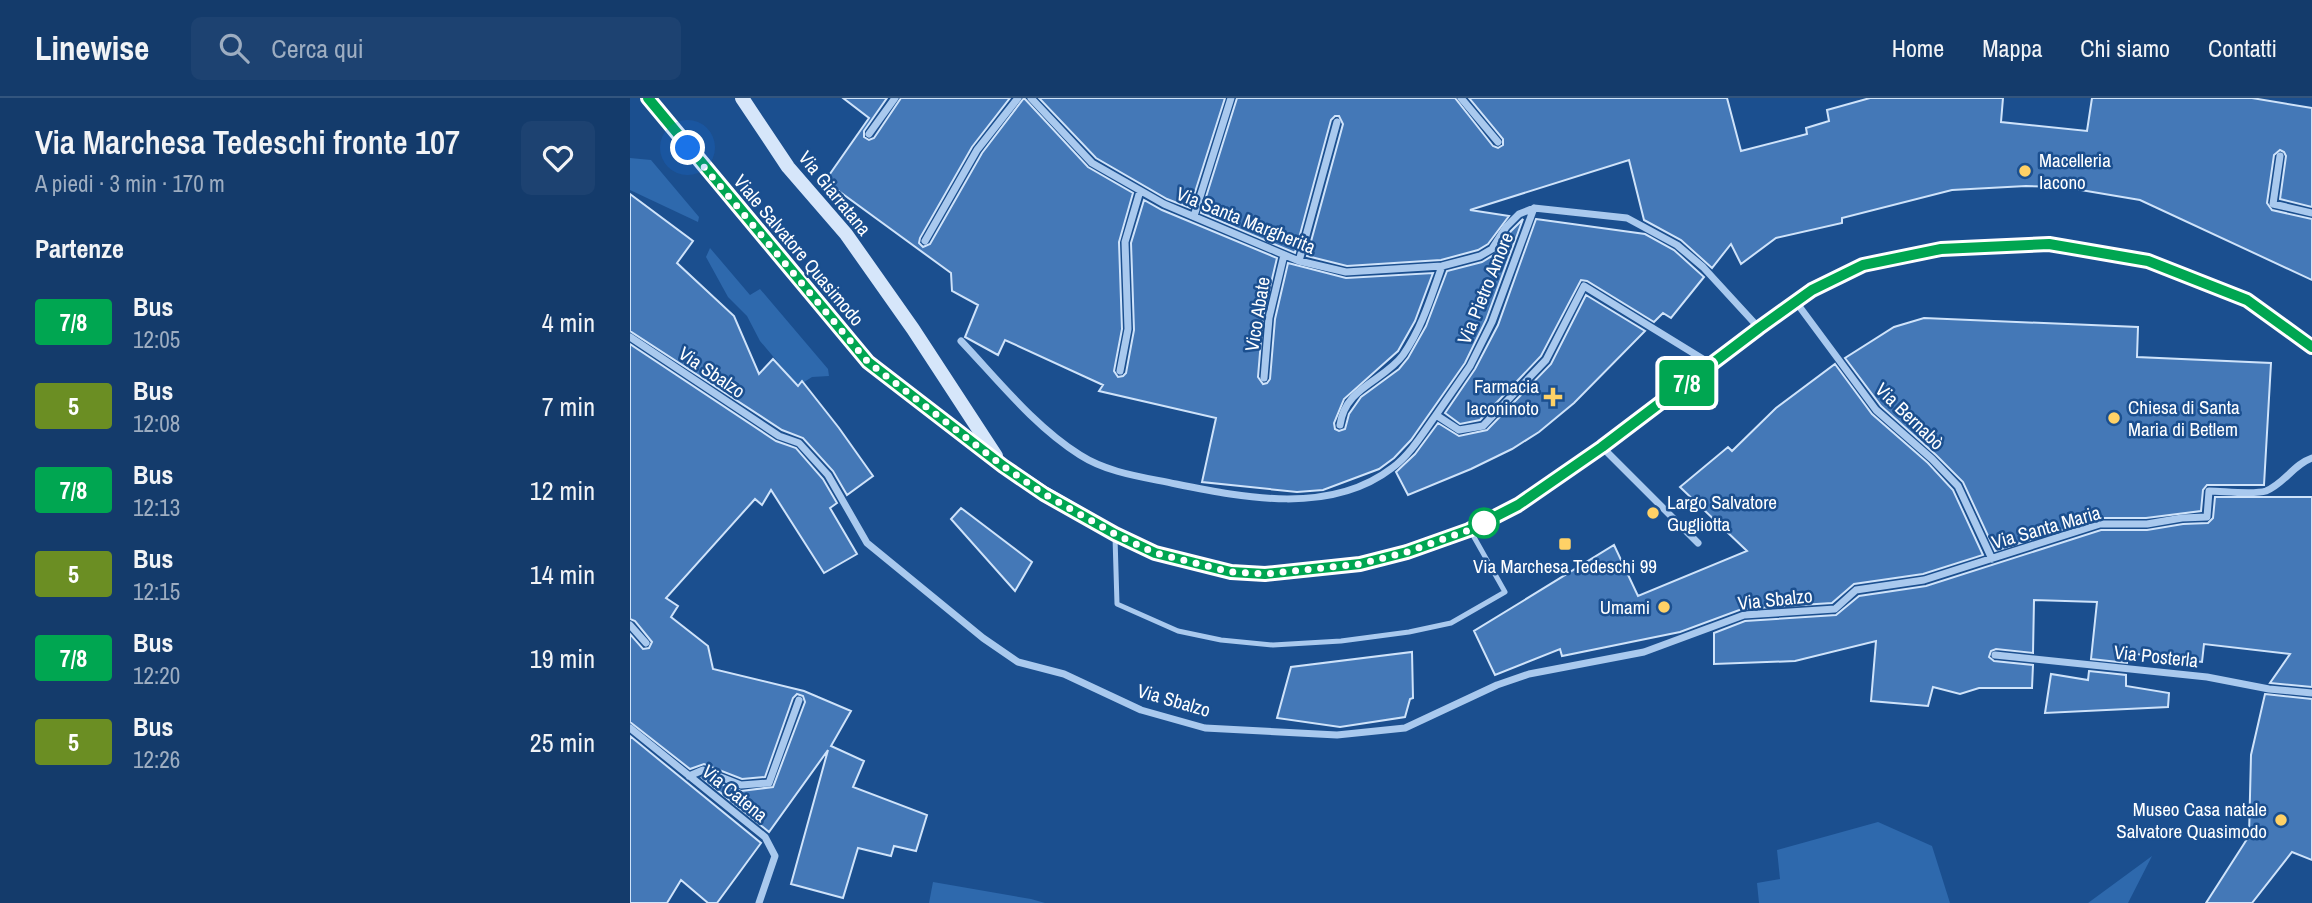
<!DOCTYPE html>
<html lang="it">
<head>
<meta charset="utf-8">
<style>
	body { margin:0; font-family:"Archivo Narrow",sans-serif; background:#1d4271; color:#f1f3f6; height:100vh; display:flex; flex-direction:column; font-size:26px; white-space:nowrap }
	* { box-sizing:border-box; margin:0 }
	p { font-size:23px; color:#9dadc1 }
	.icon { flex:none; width:38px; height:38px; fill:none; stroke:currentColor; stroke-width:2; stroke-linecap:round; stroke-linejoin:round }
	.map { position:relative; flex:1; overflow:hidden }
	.panel { display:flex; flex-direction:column; background:#143b6b; width:630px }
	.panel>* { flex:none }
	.badge { padding:0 14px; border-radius:5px; font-size:24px; line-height:46px }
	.you { position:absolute; width:35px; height:35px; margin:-18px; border:5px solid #fff; border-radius:50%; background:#1a73e8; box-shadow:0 0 0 10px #1a73e833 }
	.map>.badge { position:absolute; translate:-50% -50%; box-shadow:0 0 0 4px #fff }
	h2 { padding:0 35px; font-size:26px; line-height:63px }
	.round { display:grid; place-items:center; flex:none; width:74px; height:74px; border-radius:10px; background:#1d4271 }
	.summary { display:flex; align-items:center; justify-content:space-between; height:119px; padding:0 35px }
	h1 { font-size:33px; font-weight:600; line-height:52px }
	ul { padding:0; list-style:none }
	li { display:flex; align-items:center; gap:21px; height:84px; padding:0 35px }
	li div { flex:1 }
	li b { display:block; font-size:26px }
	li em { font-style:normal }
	li .badge { min-width:77px; font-weight:700; text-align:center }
	header { display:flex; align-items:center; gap:42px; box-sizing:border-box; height:98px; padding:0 35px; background:#143b6b; border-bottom:2px solid #33557e }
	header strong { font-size:33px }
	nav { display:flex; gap:38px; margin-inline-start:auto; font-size:24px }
	.search { width:490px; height:63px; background:#1d4271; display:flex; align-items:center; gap:18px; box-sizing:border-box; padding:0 24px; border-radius:10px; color:#9dadc1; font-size:26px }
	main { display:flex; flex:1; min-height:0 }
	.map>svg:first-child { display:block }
</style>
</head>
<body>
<header>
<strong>Linewise</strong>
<div class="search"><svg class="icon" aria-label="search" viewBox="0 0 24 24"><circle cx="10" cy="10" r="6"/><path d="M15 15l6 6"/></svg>Cerca qui</div>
<nav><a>Home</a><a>Mappa</a><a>Chi siamo</a><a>Contatti</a></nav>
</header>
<main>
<section class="panel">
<div class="summary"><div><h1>Via Marchesa Tedeschi fronte 107</h1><p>A piedi · 3 min · 170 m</p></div><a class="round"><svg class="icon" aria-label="heart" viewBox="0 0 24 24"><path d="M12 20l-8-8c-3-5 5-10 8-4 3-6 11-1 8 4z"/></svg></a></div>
<h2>Partenze</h2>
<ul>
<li><span class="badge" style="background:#00a651;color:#fff">7/8</span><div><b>Bus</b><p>12:05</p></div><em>4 min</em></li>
<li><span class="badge" style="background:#6b8e23;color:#fff">5</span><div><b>Bus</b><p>12:08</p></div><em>7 min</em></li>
<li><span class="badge" style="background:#00a651;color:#fff">7/8</span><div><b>Bus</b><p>12:13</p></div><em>12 min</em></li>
<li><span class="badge" style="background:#6b8e23;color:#fff">5</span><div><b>Bus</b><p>12:15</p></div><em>14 min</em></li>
<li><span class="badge" style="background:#00a651;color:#fff">7/8</span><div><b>Bus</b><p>12:20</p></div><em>19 min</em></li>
<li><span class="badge" style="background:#6b8e23;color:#fff">5</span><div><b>Bus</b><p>12:26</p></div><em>25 min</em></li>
</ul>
</section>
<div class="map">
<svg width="1682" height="805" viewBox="0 0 1682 805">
	<rect width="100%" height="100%" fill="#1b4f8f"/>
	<path fill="#2e69ad" d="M0,60L21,62L69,119L68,124L0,92Z
		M80,150L120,197L130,191L198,271L199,278L182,279L168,288L130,243L117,218L98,199L76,159Z
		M1248,724L1302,748L1320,805H1129L1127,785L1150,781L1147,752Z
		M1522,758L1498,805H1458Z
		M303,784L401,801L415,805H299Z"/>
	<path fill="#4478b7" stroke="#cfe3fa" stroke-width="2" d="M213,0H257L234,33V39L239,42L244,40L271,0H380L342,49L290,140L289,145L293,149L300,146L352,55L394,0L458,69L503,95L489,144L492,231L484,273L488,279L493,278L496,275L504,232L501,145L514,102L532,112L647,160L633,219L628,279L633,286L637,285L640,281L645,221L658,165L716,180L803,175L785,223L768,253L714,301L704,325L705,331L709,333L715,331L719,316L731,299L769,271L778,260L796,228L817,173L852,164L865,156L881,133L893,121L856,222L835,265L781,342L764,360L749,371L693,392L667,394L572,384L586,320L469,293L473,287L375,242L368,257L335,239L348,207L322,193L321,175L195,83L239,20Z
		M409,0H595L560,110L537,101L466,60Z
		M607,0H825L863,48L868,50L873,47V41L839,0H1097L1111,53L1177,36L1176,30L1199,23L1197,12L1240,0H1373L1371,24L1457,33L1462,0H1622L1682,10V109L1650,101L1656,58L1654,54L1650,52L1644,57L1637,105L1642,112L1682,121V182L1510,102L1433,89L1396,88L1322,92L1212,120V125L1146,140L1111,166L1101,146L1082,170L1051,142L1014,122L999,62L840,112L879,118L858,146L848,152L811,162L717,168L677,158L713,26L709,18H705L701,22L665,155L571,115Z
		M0,96L63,143L47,165L104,218L129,276L143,261L168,288L172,283L209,330L243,378L217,397L203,373L173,340L152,332L0,233Z
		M906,121L1015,136L1044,152L1074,179L1041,220L1033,215L1024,224L957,183L951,182L911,258L850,322L830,326L815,315L845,271L868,227Z
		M956,197L1015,233L944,305L909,334L882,351L841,371L778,397L766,374L785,356L808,325L829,338L857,332L921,266Z
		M1294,220L1508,229L1507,259L1641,265L1634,387H1577L1573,392L1571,413L1516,420H1469L1365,453L1333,384L1306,357L1251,308L1215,260L1264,229Z
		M0,246L146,343L166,350L193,381L207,405L200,410L227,456L194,475L141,392L132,407L125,401L36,500L48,508L41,519L78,548L83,571L174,593L221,613L201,648L234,663L223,689L297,717L286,753L264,748L261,758L228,750L213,800L161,786L198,652L139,734L71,679L111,693L143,689L175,604L173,598L167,596L163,600L135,679L112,681L74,666L60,671L0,624V536L13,551L19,550L22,544L5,523L0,521Z
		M1205,266L1242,316L1298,365L1323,392L1353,457L1293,476L1224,486L1202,505L1112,511L1050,534L932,558L930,551L865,577L844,533L984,447L1008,498L1117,453L1050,389L1098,349L1102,353L1146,310Z
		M1585,399H1682V589L1640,585L1660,556L1574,546L1572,564L1498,555L1497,565L1461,561L1467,504L1404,502L1403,555L1366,551L1361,553L1359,559L1364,563L1403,567L1402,590H1349L1330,596L1303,589L1298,608L1241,603L1246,543L1165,563L1084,566V535L1115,523L1206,517L1229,498L1296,488L1471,432H1517L1553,426L1578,425L1583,420Z
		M331,410L402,464L385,493L321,421Z
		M782,554L783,600L780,601L775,619L710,629L647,620L661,569Z
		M1459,573L1496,577V588L1539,595L1538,609L1415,615L1421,576L1458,582Z
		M1635,596L1682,601V762L1662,754L1622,805H1576L1619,738L1621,657Z
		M0,638L131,745L87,805H78L51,782L37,805H0Z"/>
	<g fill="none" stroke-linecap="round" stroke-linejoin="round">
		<path stroke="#a9c9ee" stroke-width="5" d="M485,439L487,506L548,533L591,542L643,547L711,543L779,534L821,525L875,494L840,432"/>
		<path stroke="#a9c9ee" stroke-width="7" d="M401,0L462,65L534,106L669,163L716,174L812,168L850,158L862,151L876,129L889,116L904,110L997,120L1047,147L1073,169L1129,230
			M831,0L868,44
			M239,36L265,0
			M1650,58L1643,106L1682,115
			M904,110L862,224L840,268L806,317L829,332L853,328L916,262L954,188L1081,266
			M564,118L601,0
			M295,143L347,52L388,0
			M669,163L707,24
			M1166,204L1246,312L1302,361L1328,388L1362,461
			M0,239L149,338L169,345L198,377L237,445L353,540L388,564L434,576L511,612L575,630L707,637L775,630L867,587L899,576L1014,554L1114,517L1205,511L1226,492L1294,482L1470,426H1517L1552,420L1577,419L1579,393C1593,393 1623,397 1636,393C1654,386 1664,366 1682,360
			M331,243C368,282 404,328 450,357C478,375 513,379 546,386C615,400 701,417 762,370C780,357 793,335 806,317
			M490,273L498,231L495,144L510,93
			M634,280L639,220L654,157
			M710,327C715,289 754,283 773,257C792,230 801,199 812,168
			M972,349L1068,445
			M0,527L16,545
			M1365,557L1577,579L1639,591L1682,595
			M0,630L135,739L145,758L129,805
			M59,678L73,672L111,687L139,685L169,602"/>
		<path stroke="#d6e6fa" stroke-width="14" d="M18,0L238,264L373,368L414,395L485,436L525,455L601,474L635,476L730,466L777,454L840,432L888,407L972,349L1129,230L1182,192L1233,167L1311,151L1419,146L1518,163L1617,202L1682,249
			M112,0L158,69L216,136L283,231L366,358"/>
	</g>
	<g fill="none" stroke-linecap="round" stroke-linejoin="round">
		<defs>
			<path id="line" d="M18,0L238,264L373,368L414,396L485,436L525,455L601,474L635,476L730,466L777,454L839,432L888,407L972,349L1129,230L1182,192L1233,167L1311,151L1419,146L1518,163L1617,202L1682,249"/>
		</defs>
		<use href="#line" stroke="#fff" stroke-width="16"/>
		<use href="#line" stroke="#00a651" stroke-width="10"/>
		<path stroke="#fff" stroke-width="7" stroke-dasharray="0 12.6" d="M58,50L238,264L373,368L414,396L485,436L525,455L601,474L635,476L730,466L777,454L839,432L864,420L854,425"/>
	</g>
	<g fill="#ffd166" stroke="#1b4f8f" stroke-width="2.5">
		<circle cx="1395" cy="73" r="7"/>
		<path d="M919.5 288.5h7v7h7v7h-7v7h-7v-7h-7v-7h7z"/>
		<circle cx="1484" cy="320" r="7"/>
		<circle cx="1023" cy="415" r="7"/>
		<rect x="928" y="439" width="14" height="14" rx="3.5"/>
		<circle cx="1034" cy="509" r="7"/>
		<circle cx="1651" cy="722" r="7"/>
	</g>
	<circle fill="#fff" stroke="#00a651" stroke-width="3.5" cx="854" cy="425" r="14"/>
	<g text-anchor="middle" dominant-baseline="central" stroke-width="5" stroke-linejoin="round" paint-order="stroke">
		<g font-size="19" fill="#fff" stroke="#1b4f8f" text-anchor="start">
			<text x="1409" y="62">Macelleria<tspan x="1409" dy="22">Iacono</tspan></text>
			<text x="909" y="288" text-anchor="end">Farmacia<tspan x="909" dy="22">Iaconinoto</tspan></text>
			<text x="1498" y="309">Chiesa di Santa<tspan x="1498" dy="22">Maria di Betlem</tspan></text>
			<text x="1037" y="404">Largo Salvatore<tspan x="1037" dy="22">Gugliotta</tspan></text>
			<text x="935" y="468" text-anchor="middle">Via Marchesa Tedeschi 99</text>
			<text x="1020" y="509" text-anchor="end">Umami</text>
			<text x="1637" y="711" text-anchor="end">Museo Casa natale<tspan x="1637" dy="22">Salvatore Quasimodo</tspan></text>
		</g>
		<g font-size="19" fill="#fff" stroke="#1b4f8f">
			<text transform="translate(205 95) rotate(51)">Via Giarratana</text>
			<text transform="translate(616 122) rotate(22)">Via Santa Margherita</text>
			<text transform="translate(169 152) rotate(50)">Viale Salvatore Quasimodo</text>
			<text transform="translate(855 190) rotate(-68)">Via Pietro Amore</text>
			<text transform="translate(627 216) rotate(-81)">Vico Abate</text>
			<text transform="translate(82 274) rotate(34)">Via Sbalzo</text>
			<text transform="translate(1280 318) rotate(44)">Via Bernabò</text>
			<text transform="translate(1416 429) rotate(-16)">Via Santa Maria</text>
			<text transform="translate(1145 501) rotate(-6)">Via Sbalzo</text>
			<text transform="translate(1526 558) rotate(6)">Via Posterla</text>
			<text transform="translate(544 602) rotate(16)">Via Sbalzo</text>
			<text transform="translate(105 695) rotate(39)">Via Catena</text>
		</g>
	</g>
</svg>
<div class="you" style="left:58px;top:50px"></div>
<b class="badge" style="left:1057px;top:285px;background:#00a651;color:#fff">7/8</b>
</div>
</main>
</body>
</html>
